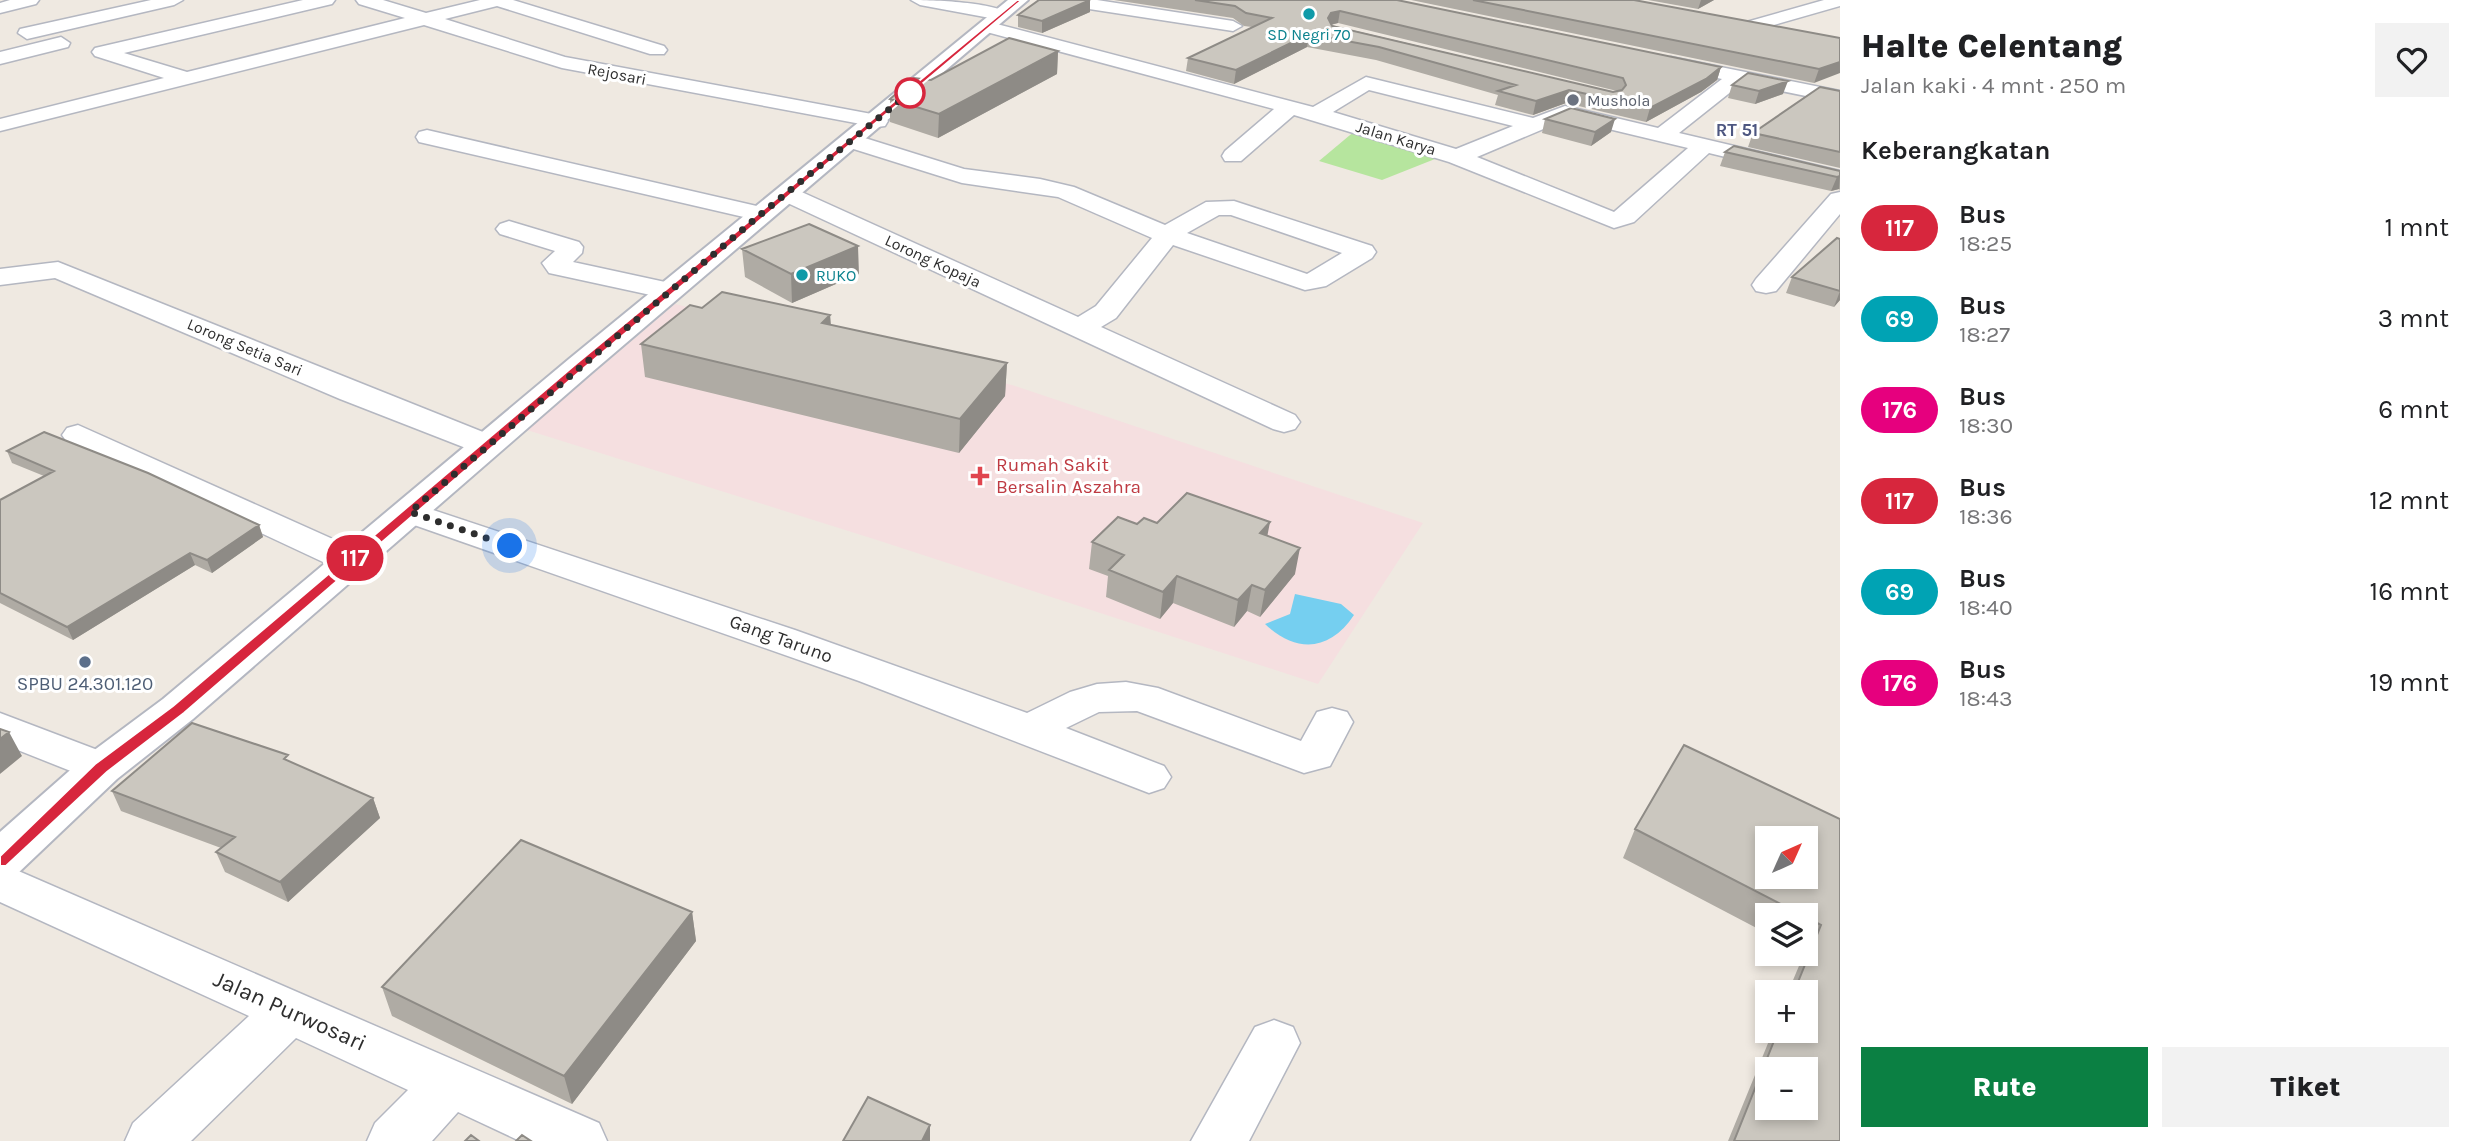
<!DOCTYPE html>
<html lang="id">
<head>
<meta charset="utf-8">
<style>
	body { margin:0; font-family:Karla,sans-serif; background:#f2f2f2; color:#202124; height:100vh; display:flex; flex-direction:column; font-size:26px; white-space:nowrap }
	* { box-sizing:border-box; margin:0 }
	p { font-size:23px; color:#757577 }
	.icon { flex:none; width:38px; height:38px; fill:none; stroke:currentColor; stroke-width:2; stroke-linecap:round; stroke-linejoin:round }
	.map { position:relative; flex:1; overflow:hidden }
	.drawer { display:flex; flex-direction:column; background:#fff; width:630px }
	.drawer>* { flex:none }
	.badge { padding:0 14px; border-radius:23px; font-size:24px; line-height:46px }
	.needle { width:46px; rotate:45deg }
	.fabs { position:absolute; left:1755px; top:826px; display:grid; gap:14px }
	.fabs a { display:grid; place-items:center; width:63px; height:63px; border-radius:0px; background:#fff; box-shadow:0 4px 10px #0003; font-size:35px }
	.you { position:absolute; width:35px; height:35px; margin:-18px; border:5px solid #fff; border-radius:50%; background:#1a73e8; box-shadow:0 0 0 10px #1a73e833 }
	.map>.badge { position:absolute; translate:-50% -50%; box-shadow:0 0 0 4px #fff }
	h2 { padding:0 21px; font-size:26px; line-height:63px }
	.round { display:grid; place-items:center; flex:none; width:74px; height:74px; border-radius:0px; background:#f2f2f2 }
	.headline { display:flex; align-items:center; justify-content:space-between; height:119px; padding:0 21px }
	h1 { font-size:33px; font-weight:800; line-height:52px }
	.action { display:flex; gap:14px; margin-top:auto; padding:14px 21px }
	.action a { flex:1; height:80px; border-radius:0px; background:#0b8043; color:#fff; font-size:28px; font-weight:800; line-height:80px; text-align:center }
	.action a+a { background:#f2f2f2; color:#202124 }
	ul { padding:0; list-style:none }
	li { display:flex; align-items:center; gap:21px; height:91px; padding:0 21px }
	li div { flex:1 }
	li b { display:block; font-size:26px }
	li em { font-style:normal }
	li .badge { min-width:77px; font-weight:700; text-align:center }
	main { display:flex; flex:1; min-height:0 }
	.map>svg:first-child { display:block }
</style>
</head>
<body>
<main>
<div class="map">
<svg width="1840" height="1141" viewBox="0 0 1840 1141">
	<rect width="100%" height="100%" fill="#efe9e1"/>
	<path fill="#f5dfe0" d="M675,304L1012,385L1423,523L1318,684L877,540L527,430Z"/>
	<path fill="#b6e59e" d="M1356,130L1440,157L1382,180L1319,161Z"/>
	<path fill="#75cff0" d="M1295,594L1341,604L1354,615C1330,651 1297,654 1265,624L1290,614Z"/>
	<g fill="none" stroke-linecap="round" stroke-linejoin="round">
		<defs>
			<path id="minor" d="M10,0H39L36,4L0,13V3Z
				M151,0H183L174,5L27,39L18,33L20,29Z
				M303,0H335L332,4L124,53L187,72L405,18L359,4L356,0H383L426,13L480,0H513L664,46L667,50L664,54H650L497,6L445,19L565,57L877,115L885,116L888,121L885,126L877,127L562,68L424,25L0,131V119L164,78L95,56L92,52L95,48Z
				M911,0C931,0 998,2 1010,15L1001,20L920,5Z
				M1054,0H1097L1233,21L1242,26L1233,31L1063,5Z
				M1824,0H1840V6L1749,32L1740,27L1743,23Z
				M989,22L1313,107L1366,77L1533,118L1565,106L1658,128L1722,79L1664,67L1661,63L1664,59L1671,57L1840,91V103L1742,83L1679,133L1840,171V185L1709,153L1634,222L1614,228L1449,162L1294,115L1241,161H1225L1222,156L1225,151L1274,109L983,31L980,27L983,23ZM1369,90L1513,126L1456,149L1333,112ZM1567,119L1688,148L1614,212L1477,157Z
				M61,37L70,43L68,47L0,64V52Z
				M427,130L761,207L770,209L773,214L770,219L761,221L419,142L416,137L419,132Z
				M852,134L964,169L1040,179L1074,187L1165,225L1206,202L1234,201L1372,246L1376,252L1372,258L1326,286L1305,290L1173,245L1116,318L1101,327L1295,415L1300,422L1295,429L1284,432L1273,429L779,199L775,194L779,189L787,187L795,189L1078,317L1096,306L1152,238L1058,197L962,183L844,146L841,141L844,136ZM1219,215H1231L1342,253L1307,274L1187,233Z
				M1840,192V214L1776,291L1766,293L1756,291L1752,285L1756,279L1831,194Z
				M509,221L579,242L583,247L582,253L573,262L679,285L683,291L679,297L669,299L549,273L542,263L555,251L500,234L496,229L500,224Z
				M58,262L498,438L503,445L498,452L487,455L476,452L340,399L55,278L0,285V269Z
				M78,425L364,553L369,561L364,569L351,572L338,569L67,442L62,435L67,428Z
				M409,502L795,630L1027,713L1070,692L1097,684L1126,682L1158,688L1301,741L1317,712L1332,708L1347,712L1353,722L1330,766L1304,773L1137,711L1099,712L1066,728L1164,766L1171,777L1164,788L1149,793L859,681L397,519L392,512L397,505Z
				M0,713L116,757L123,768L116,779L101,783L0,743Z
				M0,863L599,1123L607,1141H520L458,1112L432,1141H367L375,1123L408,1090L296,1038L191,1141H125L133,1123L249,1016L0,902Z
				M1274,1020L1293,1027L1300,1043L1249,1141H1191L1255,1027Z"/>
			<path id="tertiary" d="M1008,0H1028L591,373L193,719L117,779L17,874L0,880V832L85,757L163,699L569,359Z"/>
		</defs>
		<use href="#minor" stroke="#b4b7c1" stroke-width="3"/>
		<use href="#tertiary" stroke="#b4b7c1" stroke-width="4"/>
		<use href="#minor" fill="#fff" fill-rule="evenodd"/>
		<use href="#tertiary" fill="#fff" fill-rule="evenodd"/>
	</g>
	<path fill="#afaba4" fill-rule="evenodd" d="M1114,0H1397L1721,67L1717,80L1701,92L1646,122L1566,103L1533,115L1495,105L1498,95L1376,60L1307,47L1234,84L1186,71L1188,58L1252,27L1244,26L1233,18ZM1338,23L1617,91L1613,92L1331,25Z
		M1411,0H1634L1840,38L1814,83Z
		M1648,0H1714L1698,9Z
		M1090,12L1042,33L1018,27V15Z
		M1058,51L1057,74L938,138L890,122V99L931,80Z
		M1732,85L1783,94L1755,104L1728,98Z
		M1840,91V168L1748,147L1753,133Z
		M1545,119L1611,132L1591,146L1542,133Z
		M1725,152L1840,171V190L1839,189L1831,191L1720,166Z
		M1840,239V300L1834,307L1786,293L1792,277Z
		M742,249L859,274L792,303L745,277Z
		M702,308L830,315L831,325L1007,363L1005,396L959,453L645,377L641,344Z
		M7,451L259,525L263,537L212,573L195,565L73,640L0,603V500L44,476L12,463Z
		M1157,523L1267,536L1295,574L1260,617L1247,611L1234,627L1173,603L1160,619L1106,597L1108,576L1089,569L1092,542L1137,524Z
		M290,762L373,798L380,818L288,902L225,872L216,852L221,848L121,811L112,791Z
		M1840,819V1141H1728L1773,1031H1806V992H1788L1804,954H1806V915H1768V934L1623,858L1635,829Z
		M692,912L696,941L572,1104L392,1016L382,987Z"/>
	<path fill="#8e8b86" d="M1090,0V12L1042,33V21Z
		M1701,0H1714L1698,9Z
		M1340,11L1338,23L1329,25L1328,18L1331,13Z
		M1309,34L1307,47L1234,84L1236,70Z
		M1058,51L1057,74L938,138L939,114Z
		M1840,62V73L1814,83L1819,69Z
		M1721,67L1717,80L1701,92L1646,122L1650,108Z
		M1788,81L1783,94L1755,104L1759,91Z
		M1569,90L1566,103L1533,115L1536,101Z
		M1615,119L1611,132L1591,146L1595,132Z
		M1840,176L1839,189L1831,191L1837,177Z
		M858,246L859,274L792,303L791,274Z
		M1840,291V300L1834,307Z
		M830,315L832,347L822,323Z
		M1007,363L1005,396L959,453L960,419Z
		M1270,522L1265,548L1260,533Z
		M259,525L263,537L212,573L207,560Z
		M1300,548L1295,574L1260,617L1265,590Z
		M190,553L195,565L73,640L67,627Z
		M1177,576L1173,603L1160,619L1163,592Z
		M1252,585L1247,611L1234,627L1238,600Z
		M9,732L22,756L0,774V739Z
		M373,798L380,818L288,902L280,882Z
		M692,912L696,941L572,1104L564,1076Z
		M930,1125V1141H922Z"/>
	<path fill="#cbc7bf" stroke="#8e8b86" stroke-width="2" fill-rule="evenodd" d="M1039,0H1090L1042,21L1018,15Z
		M1195,0H1397L1721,67L1706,79L1650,108L1569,90L1536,101L1498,91L1516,85L1379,47L1309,34L1236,70L1188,58L1272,18L1246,13L1235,6ZM1340,11L1623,78L1626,85L1622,90L1613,92L1332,26L1328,18L1331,13Z
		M1473,0H1634L1840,38V62L1819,69Z
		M1009,38L1058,51L939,114L890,99L914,78L931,80Z
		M1748,73L1788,81L1759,91L1732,85Z
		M1820,87L1840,91V152L1753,133Z
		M1571,108L1615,119L1595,132L1545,119Z
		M1734,146L1840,171V176L1837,177L1725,152Z
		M809,224L858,246L791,274L742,249Z
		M1837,238L1840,239V291L1792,277Z
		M722,292L830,315L822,323L1007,363L960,419L641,344L690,305L702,308Z
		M44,432L148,473L259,525L207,560L190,553L67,627L0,593V500L54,471L7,451Z
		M1187,493L1270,522L1260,533L1300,548L1265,590L1252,585L1238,600L1177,576L1163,592L1109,570L1124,555L1092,542L1118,517L1137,524L1144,518L1157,523Z
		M192,723L288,755L284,759L373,798L280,882L216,852L235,837L112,791Z
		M0,729L9,732L0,739Z
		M1684,745L1840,819V1141H1734L1778,1031H1806V992H1794L1821,925L1806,917V915H1802L1635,829ZM1768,838H1806V877H1768ZM1768,1069H1806V1108H1768Z
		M521,840L692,912L564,1076L382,987Z
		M868,1097L930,1125L922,1141H843Z
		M471,1135L479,1141H465Z
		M522,1135L531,1141H516Z"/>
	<path fill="#d7263d" stroke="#fff" stroke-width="2" d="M1017,0H1022L584,368L184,713L107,772L6,866H0V856L95,764L173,706L577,363Z"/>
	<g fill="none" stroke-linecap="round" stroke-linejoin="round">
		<path stroke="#2e2e2e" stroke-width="7" stroke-dasharray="0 12.6" d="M510,546L410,512L761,214L914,89L910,93"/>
	</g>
	<g fill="#0f9aa8" stroke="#fff" stroke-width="2.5">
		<circle cx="1309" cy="14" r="7"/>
		<circle cx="802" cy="275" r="7"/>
	</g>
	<circle fill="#fff" stroke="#d7263d" stroke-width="3.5" cx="910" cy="93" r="14"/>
	<circle fill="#6b7280" stroke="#fff" stroke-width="2.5" cx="1573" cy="100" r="7"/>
	<path fill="#e0444e" stroke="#fff" stroke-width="2.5" d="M976.5 465.5h7v7h7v7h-7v7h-7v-7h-7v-7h7z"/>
	<circle fill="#5c6f8a" stroke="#fff" stroke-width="2.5" cx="85" cy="662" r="7"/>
	<g text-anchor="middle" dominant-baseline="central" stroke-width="6" stroke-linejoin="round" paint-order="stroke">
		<g font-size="16" fill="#0d838f" stroke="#fff">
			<text x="1309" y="34">SD Negri 70</text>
			<text x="816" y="275" text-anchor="start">RUKO</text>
		</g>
		<g font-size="16" fill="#2e2e2e" stroke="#fff">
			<text transform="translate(617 74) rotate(11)">Rejosari</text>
			<text transform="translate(1396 138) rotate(17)">Jalan Karya</text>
			<text transform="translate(933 261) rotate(25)">Lorong Kopaja</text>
			<text transform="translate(245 347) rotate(23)">Lorong Setia Sari</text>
		</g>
		<g font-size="16" fill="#5b616d" stroke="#fff" text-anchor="start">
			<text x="1587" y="100">Mushola</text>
		</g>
		<g font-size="18" font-weight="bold" fill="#4d5680" stroke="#fff">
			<text x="1737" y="130">RT 51</text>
		</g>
		<g font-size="19" fill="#be3a42" stroke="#fff" text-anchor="start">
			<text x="996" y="465">Rumah Sakit<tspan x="996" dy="22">Bersalin Aszahra</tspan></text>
		</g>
		<g font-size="19" fill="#2e2e2e" stroke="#fff">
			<text transform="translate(781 639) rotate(20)">Gang Taruno</text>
		</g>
		<g font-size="19" fill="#4e5e75" stroke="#fff">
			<text x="85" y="684">SPBU 24.301.120</text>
		</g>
		<g font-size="23" fill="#2e2e2e" stroke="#fff">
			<text transform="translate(290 1011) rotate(24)">Jalan Purwosari</text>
		</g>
	</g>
</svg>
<div class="fabs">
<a><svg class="needle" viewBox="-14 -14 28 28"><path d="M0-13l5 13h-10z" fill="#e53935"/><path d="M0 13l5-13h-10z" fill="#757577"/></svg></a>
<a><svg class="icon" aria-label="layers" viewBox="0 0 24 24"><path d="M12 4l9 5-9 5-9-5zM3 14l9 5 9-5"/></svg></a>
<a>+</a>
<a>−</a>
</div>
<div class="you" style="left:510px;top:546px"></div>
<b class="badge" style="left:355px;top:558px;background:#d7263d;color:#fff">117</b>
</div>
<section class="drawer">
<div class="headline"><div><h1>Halte Celentang</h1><p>Jalan kaki · 4 mnt · 250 m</p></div><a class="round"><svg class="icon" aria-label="heart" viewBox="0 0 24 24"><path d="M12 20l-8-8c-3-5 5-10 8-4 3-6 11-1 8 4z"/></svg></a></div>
<h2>Keberangkatan</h2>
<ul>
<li><span class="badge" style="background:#d7263d;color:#fff">117</span><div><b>Bus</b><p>18:25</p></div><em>1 mnt</em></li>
<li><span class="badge" style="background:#00a3b4;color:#fff">69</span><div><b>Bus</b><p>18:27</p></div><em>3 mnt</em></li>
<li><span class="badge" style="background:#e6007e;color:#fff">176</span><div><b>Bus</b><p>18:30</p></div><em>6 mnt</em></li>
<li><span class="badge" style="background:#d7263d;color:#fff">117</span><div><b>Bus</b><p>18:36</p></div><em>12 mnt</em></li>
<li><span class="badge" style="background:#00a3b4;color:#fff">69</span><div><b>Bus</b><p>18:40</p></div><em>16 mnt</em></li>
<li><span class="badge" style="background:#e6007e;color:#fff">176</span><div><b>Bus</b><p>18:43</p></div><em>19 mnt</em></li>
</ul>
<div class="action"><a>Rute</a><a>Tiket</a></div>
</section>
</main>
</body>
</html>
